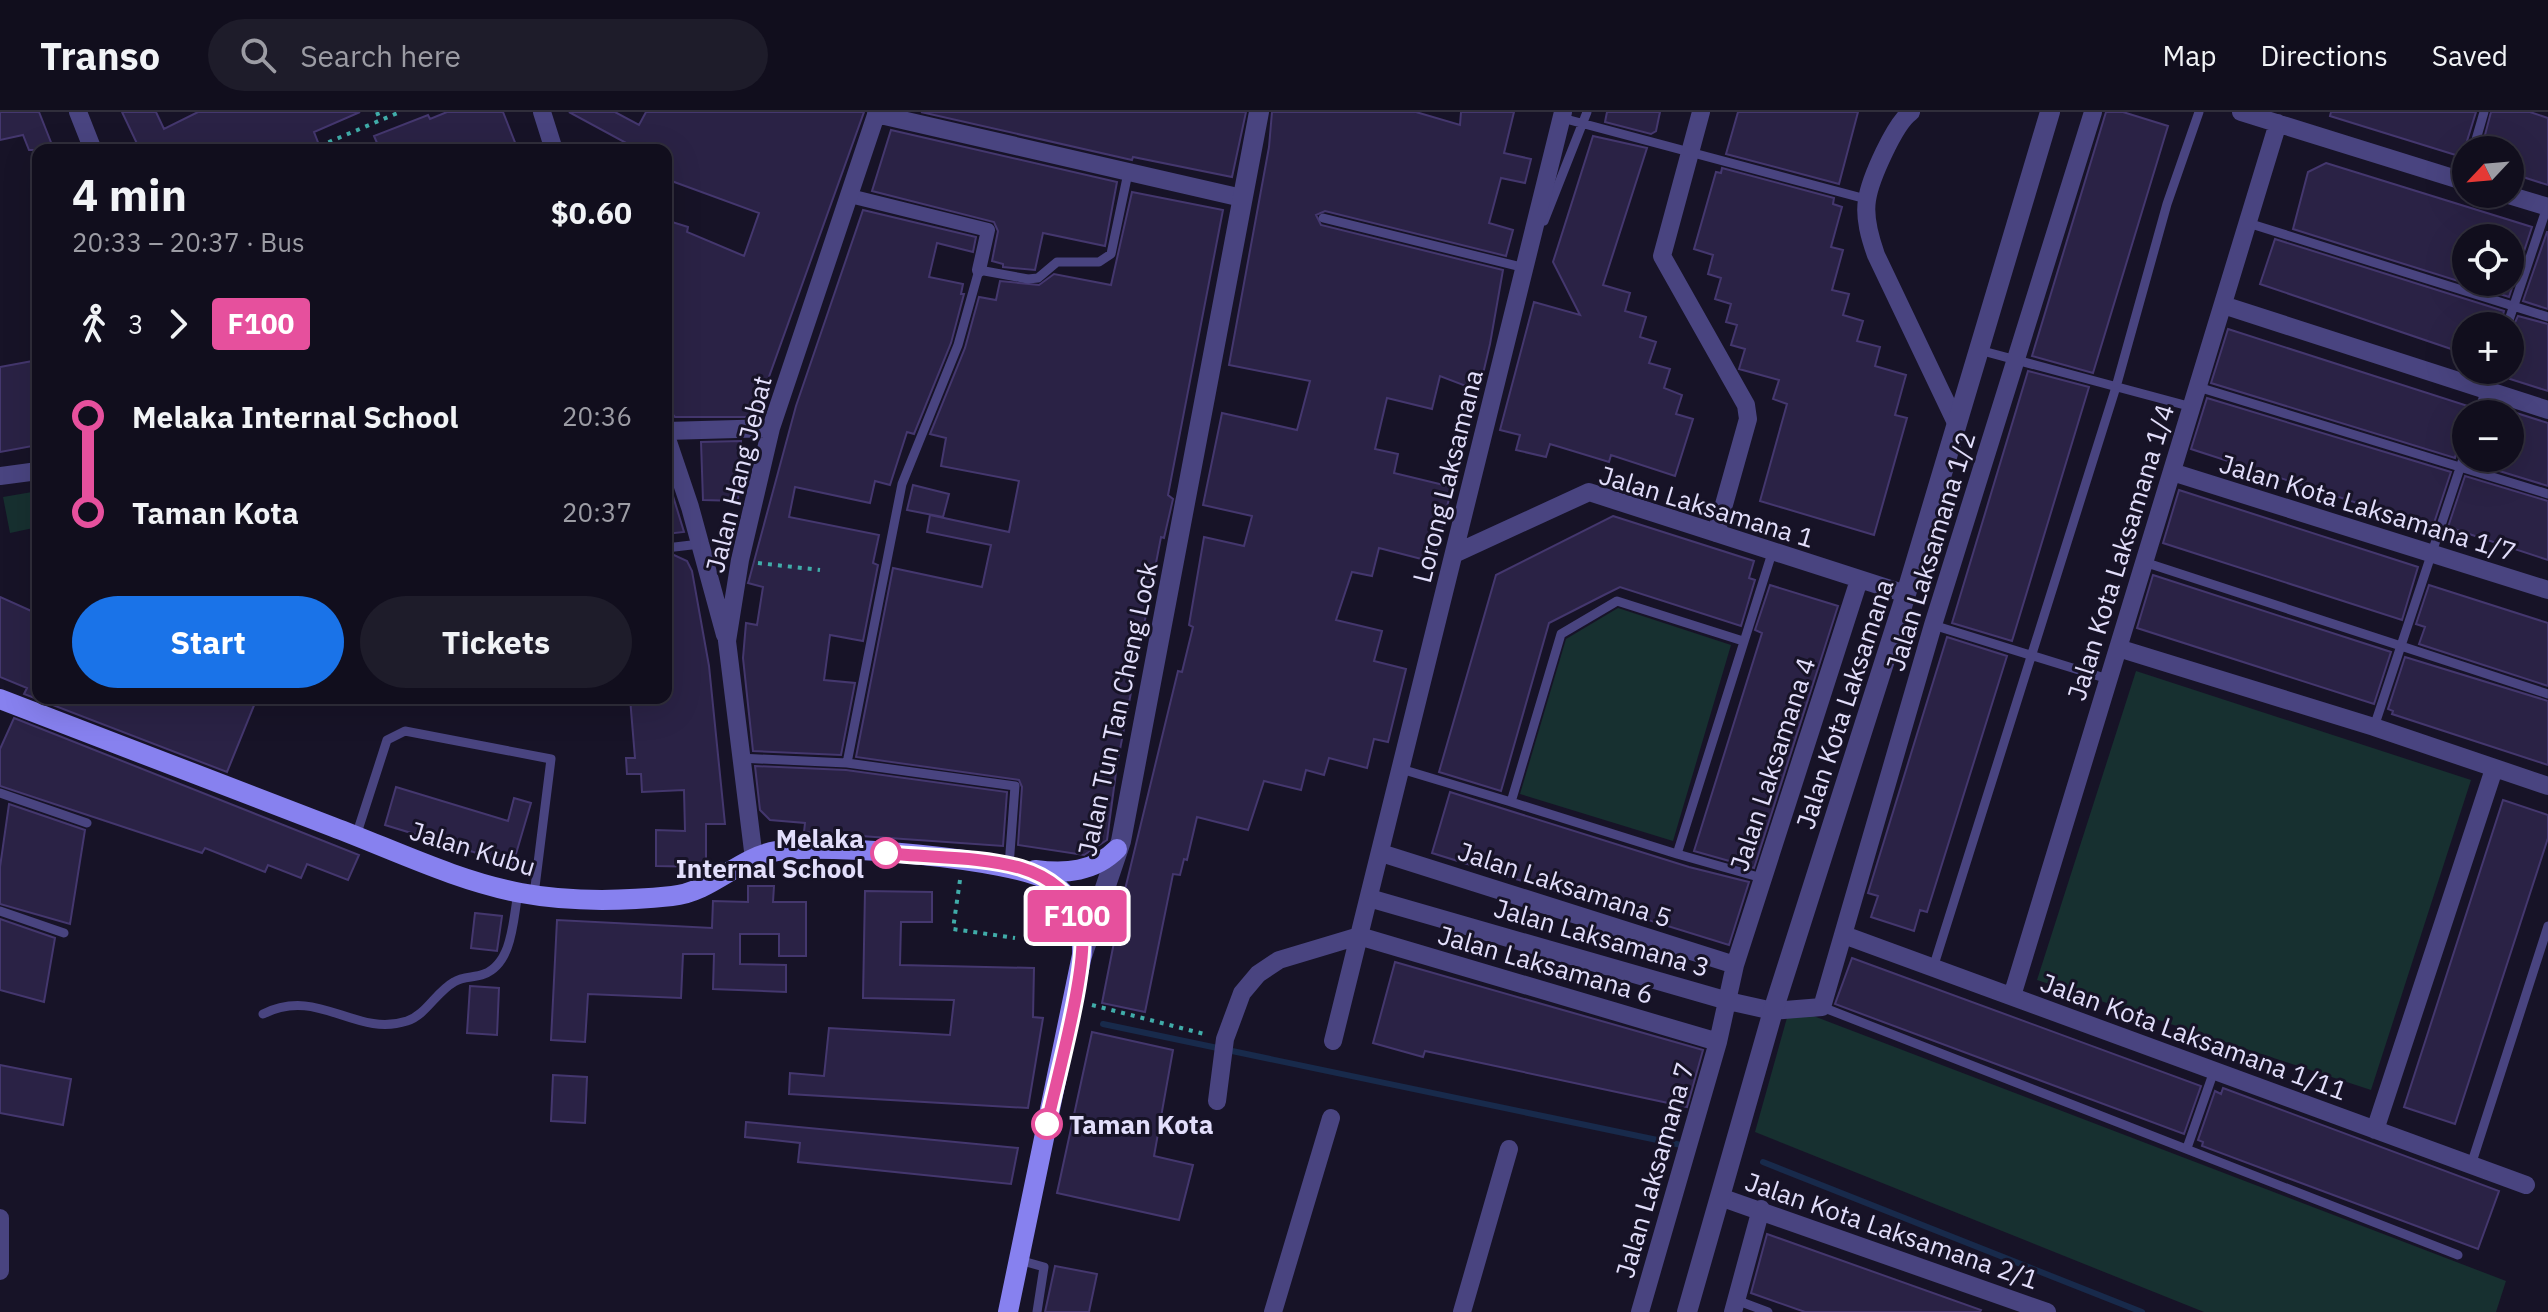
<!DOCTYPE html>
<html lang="en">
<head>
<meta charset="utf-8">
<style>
	body { margin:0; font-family:"IBM Plex Sans",sans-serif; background:#1e1c2a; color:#f1f3f6; height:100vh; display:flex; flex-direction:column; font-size:30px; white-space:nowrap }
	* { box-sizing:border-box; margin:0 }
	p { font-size:26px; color:#9c9ca4 }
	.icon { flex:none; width:44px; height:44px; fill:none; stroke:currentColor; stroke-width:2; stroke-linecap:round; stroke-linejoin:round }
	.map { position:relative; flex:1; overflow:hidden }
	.side { position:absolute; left:32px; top:32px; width:640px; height:560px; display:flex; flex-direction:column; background:#110e1d; border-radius:16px; box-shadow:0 8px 32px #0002,0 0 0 2px #302e3b }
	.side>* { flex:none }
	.badge { padding:0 16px; border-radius:6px; font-size:28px; line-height:52px }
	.needle { width:52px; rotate:244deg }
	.controls { position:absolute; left:2452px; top:24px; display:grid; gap:16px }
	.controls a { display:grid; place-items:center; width:72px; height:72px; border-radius:50%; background:#110e1d; box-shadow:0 8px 32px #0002,0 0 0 2px #302e3b; font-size:40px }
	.map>.badge { position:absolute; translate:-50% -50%; box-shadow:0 0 0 4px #fff }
	.legs { display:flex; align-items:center; gap:12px; height:88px; padding:0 40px; font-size:26px }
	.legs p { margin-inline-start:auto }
	.headline { display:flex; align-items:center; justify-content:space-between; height:136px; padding:0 40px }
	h1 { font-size:44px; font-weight:700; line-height:60px }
	.primary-button { display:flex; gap:16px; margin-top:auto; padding:16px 40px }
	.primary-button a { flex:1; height:92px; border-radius:48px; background:#1a73e8; color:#fff; font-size:32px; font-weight:700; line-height:92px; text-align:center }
	.primary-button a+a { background:#1e1c2a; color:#f1f3f6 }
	ul { padding:0 40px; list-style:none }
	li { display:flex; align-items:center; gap:28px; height:96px; font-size:30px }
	li i { display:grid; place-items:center; width:12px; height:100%; margin:0 10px; background:currentColor }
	li i::after { content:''; width:20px; height:20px; margin:-10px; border:6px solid; border-radius:50%; background:#110e1d }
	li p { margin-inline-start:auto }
	li:first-child i { background:linear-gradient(#0000 50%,currentColor 0) }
	li:last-child i { background:linear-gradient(currentColor 50%,#0000 0) }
	header { display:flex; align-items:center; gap:48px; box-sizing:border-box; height:112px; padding:0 40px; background:#110e1d; border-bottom:2px solid #302e3b }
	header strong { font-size:38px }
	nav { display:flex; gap:44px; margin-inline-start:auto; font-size:28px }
	.search { width:560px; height:72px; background:#1e1c2a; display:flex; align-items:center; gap:20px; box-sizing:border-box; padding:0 28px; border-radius:44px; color:#9c9ca4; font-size:30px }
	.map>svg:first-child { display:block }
</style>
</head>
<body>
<header>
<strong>Transo</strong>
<div class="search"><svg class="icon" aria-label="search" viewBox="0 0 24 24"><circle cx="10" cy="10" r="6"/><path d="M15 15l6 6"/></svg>Search here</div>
<nav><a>Map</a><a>Directions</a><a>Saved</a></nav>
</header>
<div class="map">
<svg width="2548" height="1200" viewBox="0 0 2548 1200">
	<rect width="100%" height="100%" fill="#171327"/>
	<path fill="#173030" d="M38,379V415L10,421L3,385Z
		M1618,496L1731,533L1673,729L1520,682L1566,527Z
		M2136,559L2471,668L2371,978L2037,868Z
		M1790,895L2506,1169L2496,1200H2204L1755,1020Z"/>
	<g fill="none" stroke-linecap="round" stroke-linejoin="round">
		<path stroke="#182a4b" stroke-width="6" d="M1103,912L1686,1034
			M1763,1050L2142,1200"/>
	</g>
	<path fill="#2a2245" stroke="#44376e" stroke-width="2" fill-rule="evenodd" d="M0,0H39L54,38H29L23,23L0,28Z
		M122,0H156L164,17L198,0H360L314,20L321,38H140Z
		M447,0H503L518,38H380L374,24L428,3L430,7Z
		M569,0H615L639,13L646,0H864L756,301L748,305H675L666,295V108L688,115L687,120L744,144L759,101L666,67V38H639Z
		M921,0H1246L1232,65L1133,45L1132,48Z
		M1272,0H1416L1460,13L1461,0H1514L1504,41L1531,47L1525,71L1501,66L1489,111L1513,118L1506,144L1325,99L1316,103L1321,113L1503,158L1490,232L1479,279L1440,264L1432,297L1387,286L1375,337L1398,342L1394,361L1452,375L1433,450L1379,436L1372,464L1352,460L1336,508L1382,519L1374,549L1406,557L1388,630L1374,627L1367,656L1329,646L1324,663L1306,658L1301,678L1264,669L1248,718L1197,705L1187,748L1184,747L1180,763L1173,762L1145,900L1102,891L1122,790L1178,559L1182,560L1193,515L1189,513L1204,425L1244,434L1252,404L1203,393L1222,301L1297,318L1310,269L1229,253L1269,35Z
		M1607,0H1660L1656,19L1651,22L1605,10Z
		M1738,0H1858L1839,72L1726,42Z
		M2106,0H2123L2168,14L2093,261L2032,244Z
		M2331,0H2476L2462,45L2330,4Z
		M2491,0H2530L2548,6V73L2510,61V38H2481Z
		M891,18L1117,70L1105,134L1043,121L1035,158L1003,155V152L992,149L998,119L994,110L872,79Z
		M1593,24L1647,36L1603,173L1630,181L1625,199L1646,205L1640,225L1656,230L1649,251L1670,257L1664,276L1682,283L1676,302L1693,307L1675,364L1611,343L1609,350L1550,332L1546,345L1516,338L1520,323L1500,318L1534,190L1580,203L1553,150Z
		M2326,51L2532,115L2509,185L2293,117L2308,60ZM2466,126H2510V170H2466Z
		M1722,56L1834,86L1833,92L1842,95L1831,135L1843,138L1832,178L1849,182L1843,203L1863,209L1857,229L1880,235L1875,254L1906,263L1895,303L1907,306L1874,423L1760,389L1787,292L1773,287L1779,268L1739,257L1745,237L1731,233L1737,213L1726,210L1731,192L1715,187L1721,166L1708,162L1713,143L1694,137L1716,60L1721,61Z
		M1132,80L1223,98L1168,383L1173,387L1164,426L1161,425L1117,653L1107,728L1084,743L1018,733L1022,675L1019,668L856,645L893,456L982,475L991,433L927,420L930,403L1009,420L1019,369L941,354L946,326L930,322L965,236L979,185L996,188L1000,169L1039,173L1054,162L1111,173Z
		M863,98L976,125L973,140L937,131L929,165L963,172L961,182H964L951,231L914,322L907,320L890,373L875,369L870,391L795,375L789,405L879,423L873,451L878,453L863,529L830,523L824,568L855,571L841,643L753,639L743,546L746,511L757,513L763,475L748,471L749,468L796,294Z
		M2547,120H2548V197L2523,189Z
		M2275,127L2504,199L2500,214H2466V242L2260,172Z
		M2518,204L2548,212V279L2510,267V221Z
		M2228,217L2471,295L2466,302L2455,346L2211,271Z
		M38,248V333L0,340V255Z
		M2028,259L2089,275L2012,529L1952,511Z
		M2207,286L2451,360L2434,411L2431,415L2191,337Z
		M2510,299L2548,311V374L2470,350L2471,346H2510Z
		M741,329L738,389L703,388L701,330Z
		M2465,364L2548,389V448L2448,415Z
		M666,371H669L684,420L666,422Z
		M913,373L949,382L943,405L907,398Z
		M2179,378L2418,455L2402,508L2163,431Z
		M1613,404L1754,449L1749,466L1755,468L1741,514L1620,475L1604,483L1549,511L1501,679L1439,660L1496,463Z
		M666,443H674L687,449L692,459L709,554L725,712H706V755L656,754V718L685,719L684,678L642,680L641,662H627L626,646H635L630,586H666Z
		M2153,463L2391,540L2374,592L2137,516Z
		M1770,473L1838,494L1754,756L1694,739L1762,521L1755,518Z
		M2429,473L2548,511V574L2419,532L2425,515L2416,512Z
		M0,485L38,502V586H257L227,660L24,582L27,576L0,565Z
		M1947,525L2007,544L1927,800L1920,798L1914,819L1871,805L1878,784L1868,781Z
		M2405,545L2548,589V653L2392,602L2393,599L2388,597Z
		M14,606L359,743L348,768L307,752L301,766L268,753L265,760L205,736L202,741L0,674V637Z
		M755,654L846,658L1007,680L1003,734L804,720L805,711L770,708L760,698Z
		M396,675L508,709L514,686L531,691L513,752L385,713Z
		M1450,680L1689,755L1749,770L1729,833L1432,741Z
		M2503,688L2548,703V726L2455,1012L2404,995Z
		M9,692L85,718L70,812L0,792V755Z
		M748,774H774L773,790H806V844H779V822H740V852L786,853V880L713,877L714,842H683L681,886L588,882L585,930L551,928L557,808L712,816L713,789L748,790Z
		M865,779L932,780V810H901L900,853L1034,856L1033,905L1043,906L1028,996L789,982L790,961L824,964L829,916L950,923L954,888L863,886Z
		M475,801L502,804L497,839L471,836Z
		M0,807L55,826L44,890L0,878Z
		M1852,846L2201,974L2184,1022L1835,892Z
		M1395,850L1703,938L1687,995L1425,939L1423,945L1373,931Z
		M470,874L499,876L497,923L467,921Z
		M1092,920L1173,938L1154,1044L1193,1053L1179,1108L1057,1081Z
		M0,953L71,967L63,1013L0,1001Z
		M553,963L587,965L585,1011L551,1009Z
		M2223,976L2499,1079L2478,1137L2202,1034L2203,1030L2198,1028L2215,979L2221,982Z
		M746,1010L1018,1036L1011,1072L798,1050L800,1031L745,1025Z
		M1767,1122L1981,1198L1980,1200H1805L1751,1181Z
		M1055,1154L1097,1162L1089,1200H1045Z"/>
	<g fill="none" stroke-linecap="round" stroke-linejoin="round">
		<path stroke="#40aca9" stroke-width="4" stroke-dasharray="4 6" stroke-linecap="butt" d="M377,0L380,8
			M310,38L400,0
			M758,451L820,458
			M960,768L953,817L1015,826
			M1092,893L1208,923"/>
		<path stroke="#494480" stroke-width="9" d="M1562,6L1866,87
			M2473,38L2484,0
			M1323,106L1525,156
			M1544,109L1587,0
			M2248,111L2548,205
			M2507,214L2547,95
			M1979,238L2192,295
			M2198,275L2548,382
			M2478,302L2492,258
			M666,436L700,432
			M2144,450L2548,582
			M1933,513L2108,567
			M1743,529L1617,489L1561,522L1511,690L1677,742L1772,441
			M2374,615L2466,338
			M739,646L847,651
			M1401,657L1511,690
			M0,681L87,711
			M356,724L387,628L405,619L551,647L534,783
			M1677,742L1762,766
			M1009,754L1015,674L847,651L902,372L958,233L979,158L1028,167L1038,166L1057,150H1099L1111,142L1128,61
			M0,799L64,821
			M1933,856L2116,275L2167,92L2199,0
			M1822,895L2458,1143
			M263,902C319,874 355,926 407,909C426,903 436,880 454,870C463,864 474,866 484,862C513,851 513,807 518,781
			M2187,1036L2214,959
			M2471,1053L2548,814
			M1019,1148L1044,1155L1037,1200
			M1736,1188L1768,1200"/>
		<path stroke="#494480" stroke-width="14" d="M850,84L988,118L979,158"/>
		<path stroke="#494480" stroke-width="18" d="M78,0L93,38
			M542,0L554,38
			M1701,0L1662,144L1746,293L1748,307L1716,421
			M1911,0C1895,11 1870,67 1867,88C1864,106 1870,126 1876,143L1957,313
			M2241,0L2466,70
			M876,2L1242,86
			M2505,82L2548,95
			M2223,193L2548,298
			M666,319L771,316
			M666,324L690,395L725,523
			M2172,360L2548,478
			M0,364L38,359
			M1454,442L1589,380L1906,482
			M2118,536L2374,615L2548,674
			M1381,741L1735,853
			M754,747L727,529L740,448L771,316L877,0
			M1369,786L1728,889L1773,899L1822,895L1933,513L2093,0
			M1844,823L2526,1073
			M2012,884L2278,11
			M1333,929L1563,0
			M1217,989L1225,927L1242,881L1258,862L1279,848L1359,824L1718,930
			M2375,1018L2494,657
			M1720,1085L2047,1200
			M0,1106V1159
			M1273,1200L1331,1006
			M1462,1200L1509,1037
			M1640,1200L1718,930L1735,853L1859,468
			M1733,1200L1761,1097"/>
		<path stroke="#494480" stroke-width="20" d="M1083,841L1121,729L1259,0
			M1687,1200L1773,899L1906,482L2050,0"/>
		<path stroke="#8781ef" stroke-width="20" d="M0,587C111,630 222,672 333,715C394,738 457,769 521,781C569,790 624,789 672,784C712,780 739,745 777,739C823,731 1014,746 1051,770C1076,787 1083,814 1082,843L1008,1200
			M1035,758C1066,762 1094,760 1117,737"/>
	</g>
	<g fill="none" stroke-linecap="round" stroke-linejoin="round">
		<defs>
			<path id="line-1" d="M886,741C929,746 979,744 1021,756C1048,764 1074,783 1081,812C1090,849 1056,969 1047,1012"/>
		</defs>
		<use href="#line-1" stroke="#fff" stroke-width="18"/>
		<use href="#line-1" stroke="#e6509d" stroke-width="12"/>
	</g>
	<g fill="#fff" stroke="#e6509d" stroke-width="4">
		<circle cx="886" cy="741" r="14"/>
		<circle cx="1047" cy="1012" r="14"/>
	</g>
	<g text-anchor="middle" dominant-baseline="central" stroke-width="6" stroke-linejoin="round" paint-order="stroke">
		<g font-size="26" fill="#e2defb" stroke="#171327">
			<text transform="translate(738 362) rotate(-76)">Jalan Hang Jebat</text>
			<text transform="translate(1447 364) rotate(-76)">Lorong Laksamana</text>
			<text transform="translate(1707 394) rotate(17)">Jalan Laksamana 1</text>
			<text transform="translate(2368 395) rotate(17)">Jalan Kota Laksamana 1/7</text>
			<text transform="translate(1930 439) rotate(-73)">Jalan Laksamana 1/2</text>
			<text transform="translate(2120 440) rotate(-73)">Jalan Kota Laksamana 1/4</text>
			<text transform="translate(1844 592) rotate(-72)">Jalan Kota Laksamana</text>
			<text transform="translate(1117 597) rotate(-78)">Jalan Tun Tan Cheng Lock</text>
			<text transform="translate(1772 652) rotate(-72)">Jalan Laksamana 4</text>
			<text transform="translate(473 736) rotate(17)">Jalan Kubu</text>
			<text transform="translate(1565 772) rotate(18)">Jalan Laksamana 5</text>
			<text transform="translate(1602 825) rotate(16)">Jalan Laksamana 3</text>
			<text transform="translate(1546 852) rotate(16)">Jalan Laksamana 6</text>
			<text transform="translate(2194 924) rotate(20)">Jalan Kota Laksamana 1/11</text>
			<text transform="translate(1654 1058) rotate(-74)">Jalan Laksamana 7</text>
			<text transform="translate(1892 1118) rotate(19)">Jalan Kota Laksamana 2/1</text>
		</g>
		<g font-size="26" font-weight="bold" fill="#e2defb" stroke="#171327" text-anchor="end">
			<text x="864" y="726">Melaka<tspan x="864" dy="30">Internal School</tspan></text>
			<text x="1069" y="1012" text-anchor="start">Taman Kota</text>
		</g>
	</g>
</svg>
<div class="controls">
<a><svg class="needle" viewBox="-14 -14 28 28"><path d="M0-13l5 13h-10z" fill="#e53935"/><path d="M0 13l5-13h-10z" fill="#9c9ca4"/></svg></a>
<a><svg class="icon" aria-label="locate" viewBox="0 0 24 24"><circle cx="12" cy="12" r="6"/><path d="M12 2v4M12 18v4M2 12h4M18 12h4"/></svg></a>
<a>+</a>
<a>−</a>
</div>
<b class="badge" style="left:1077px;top:804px;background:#e6509d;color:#fff">F100</b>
<section class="side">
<div class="headline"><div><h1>4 min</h1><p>20:33 – 20:37 · Bus</p></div><b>$0.60</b></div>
<div class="legs"><svg class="icon" aria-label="walk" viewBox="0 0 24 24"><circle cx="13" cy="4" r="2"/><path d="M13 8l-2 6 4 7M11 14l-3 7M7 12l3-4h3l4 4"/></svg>3<svg class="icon" aria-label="forward" viewBox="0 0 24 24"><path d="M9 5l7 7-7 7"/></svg><b class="badge" style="background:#e6509d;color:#fff">F100</b></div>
<ul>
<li><i style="color:#e6509d"></i><b>Melaka Internal School</b><p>20:36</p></li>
<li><i style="color:#e6509d"></i><b>Taman Kota</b><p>20:37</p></li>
</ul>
<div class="primary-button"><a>Start</a><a>Tickets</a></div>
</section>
</div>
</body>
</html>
